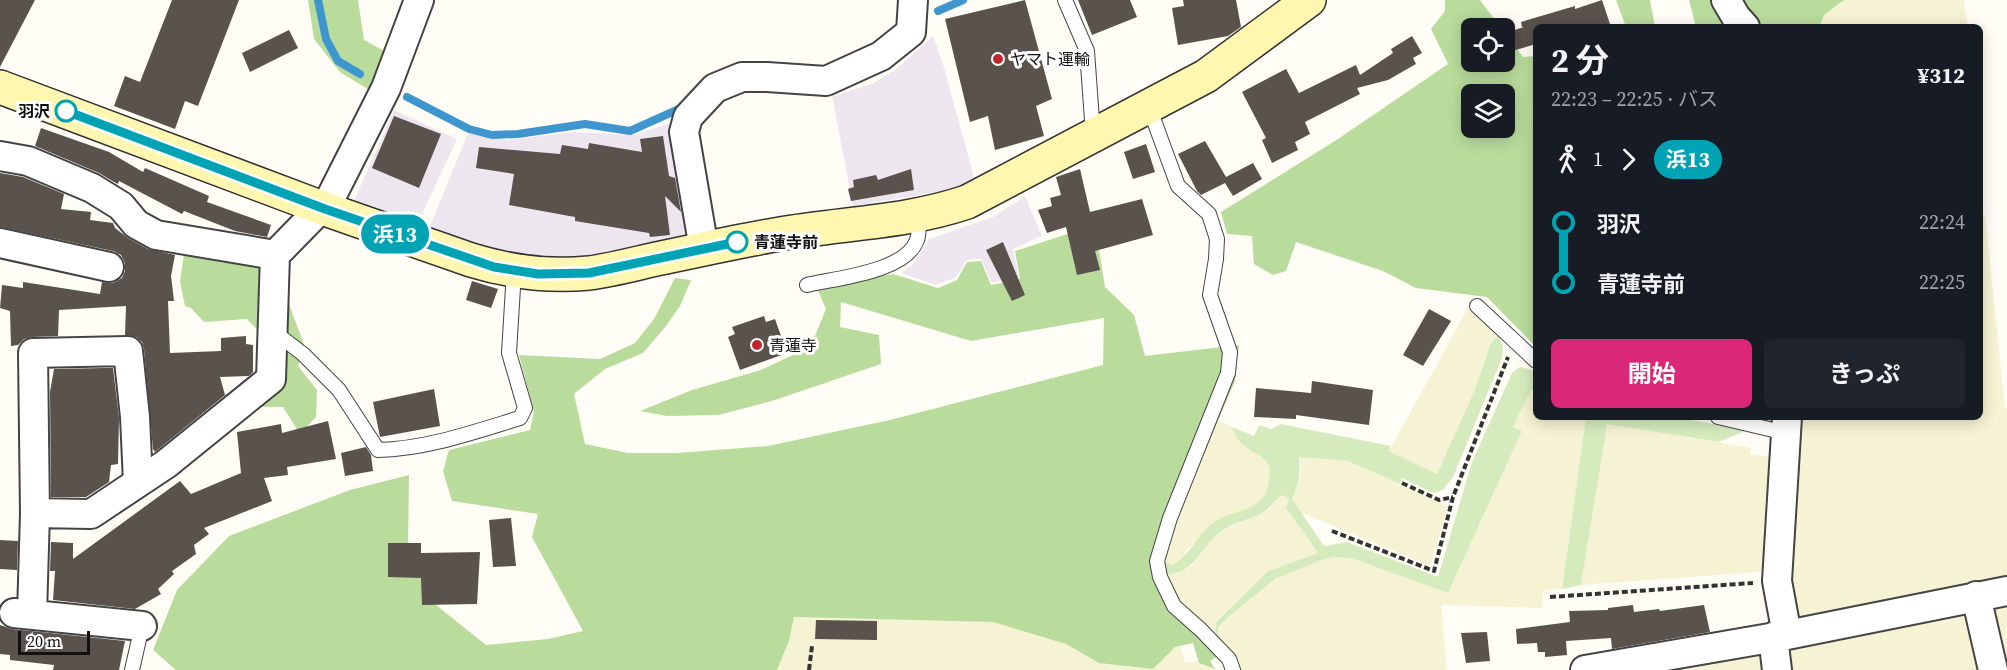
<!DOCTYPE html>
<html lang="ja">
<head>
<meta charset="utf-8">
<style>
	body { margin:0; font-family:"Source Serif 4","Noto Sans JP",serif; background:#20242c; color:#f1f3f6; height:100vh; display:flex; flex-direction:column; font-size:22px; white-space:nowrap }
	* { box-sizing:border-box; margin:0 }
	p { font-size:20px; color:#9ea1a6 }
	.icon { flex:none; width:33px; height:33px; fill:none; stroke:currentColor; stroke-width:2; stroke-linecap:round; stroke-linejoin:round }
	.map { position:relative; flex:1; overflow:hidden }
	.details { position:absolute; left:1533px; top:24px; width:450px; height:396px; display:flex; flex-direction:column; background:#171b24; border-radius:9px; box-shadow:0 3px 15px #0003 }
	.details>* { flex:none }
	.badge { padding:0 12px; border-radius:20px; font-size:21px; line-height:39px }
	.tools { position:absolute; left:1461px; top:18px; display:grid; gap:12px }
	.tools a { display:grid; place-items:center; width:54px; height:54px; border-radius:9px; background:#171b24; box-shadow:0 3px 15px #0003; font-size:30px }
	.scale { position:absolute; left:18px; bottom:15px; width:72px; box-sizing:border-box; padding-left:6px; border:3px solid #111; border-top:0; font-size:16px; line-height:21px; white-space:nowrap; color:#111; -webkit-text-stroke:4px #fff; paint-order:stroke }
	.map>.badge { position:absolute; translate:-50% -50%; box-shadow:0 0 0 3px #fff }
	.legs { display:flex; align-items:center; gap:9px; height:66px; padding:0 18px; font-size:20px }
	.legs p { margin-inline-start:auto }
	.head { display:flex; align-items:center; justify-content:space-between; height:102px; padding:0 18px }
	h1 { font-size:33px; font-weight:700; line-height:45px }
	.button { display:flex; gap:12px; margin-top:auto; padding:12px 18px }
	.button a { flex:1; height:69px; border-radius:9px; background:#db2777; color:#fff; font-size:24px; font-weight:700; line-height:69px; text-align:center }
	.button a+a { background:#20242c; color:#f1f3f6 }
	ul { padding:0 18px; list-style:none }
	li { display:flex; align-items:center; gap:21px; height:60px; font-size:22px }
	li i { display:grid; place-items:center; width:9px; height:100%; margin:0 8px; background:currentColor }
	li i::after { content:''; width:15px; height:15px; margin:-8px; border:4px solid; border-radius:50%; background:#171b24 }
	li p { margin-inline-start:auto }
	li:first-child i { background:linear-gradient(#0000 50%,currentColor 0) }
	li:last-child i { background:linear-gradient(currentColor 50%,#0000 0) }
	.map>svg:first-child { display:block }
</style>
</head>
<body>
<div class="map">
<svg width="2007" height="670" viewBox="0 0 2007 670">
	<rect width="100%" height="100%" fill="#fffdf5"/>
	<path fill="#eee6ef" d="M933,36L943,64L975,181L957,188L931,193L853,206L832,96L872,84L895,70Z
		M394,110L457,139L417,225L354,201Z
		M679,120L699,238L605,256L564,260L523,258L458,241L430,226L468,133L508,140L574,132L634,135Z
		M1025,196L1042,236L1013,249L1019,277L992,283L981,259L967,260L955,278L936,285L901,273L911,266L924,249L929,239L993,217Z"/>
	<path fill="#f6f3d4" d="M1844,0H1964L1968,27H1819L1824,15Z
		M1985,215L2005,408L2007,409V585L1794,624L1785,591L1792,417H1980V216Z
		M1469,306L1498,335L1491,343L1474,392L1437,474L1389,451Z
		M1531,389L1536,391V417H1586L1562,589L1543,590L1542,608L1441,605L1447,670H1241L1234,654L1219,640L1218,628L1226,619L1275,579L1325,559L1336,557L1354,559L1448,593L1522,431L1513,427Z
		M1218,420L1232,427L1240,442L1264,459L1268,464L1270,475L1267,489L1262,500L1253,506L1213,523L1187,550L1180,562L1172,565L1163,561L1170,534Z
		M1606,423L1751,448L1750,454L1771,457L1773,571L1581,585Z
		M1299,457L1348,461L1448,506L1430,566L1300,512L1292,499L1300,480L1301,470Z
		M1283,495L1289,499L1286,508L1318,553L1268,571L1216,621L1215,632L1181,604L1166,575L1177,574L1191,566L1211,540L1224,529L1259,515L1270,509L1278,498Z
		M2007,597V670H1998L1988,599Z
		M1970,611L1985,670H1784L1790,643Z
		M794,617L993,622L1066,644L1099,663L1153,669L1175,647L1180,645L1185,663L1195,661L1216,670H777L789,641Z
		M1756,649L1769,656L1771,670H1647Z"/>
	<path fill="#d5ebbd" d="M1498,335L1503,347L1502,358L1453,477L1443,490L1433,493L1402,478L1400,484L1348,461L1299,457C1301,476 1299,482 1292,499L1324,546L1347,542L1438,577L1472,462L1512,373L1520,367L1536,371V391L1531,390L1513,427L1522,431L1448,593L1354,559L1336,557L1325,559L1275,579L1226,619L1218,628L1219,640L1215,632L1216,622L1268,571L1318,553L1286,508L1289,499L1283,495C1274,499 1271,509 1262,513C1250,520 1234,522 1223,530C1201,544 1196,574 1166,575L1163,561L1172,565C1188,558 1198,533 1214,522C1236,507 1264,514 1269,481C1270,473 1270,464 1264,459C1257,453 1247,450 1241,443C1237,439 1234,432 1232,427L1254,436L1259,425L1271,429L1281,424L1391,446L1389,451L1437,474L1474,392L1491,343Z
		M1586,417H1674L1747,430L1719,442L1607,424L1581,585L1562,589Z"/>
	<path fill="#b9dc9c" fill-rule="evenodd" d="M308,0H358L364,40L388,53L374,93L340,72L314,39Z
		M1445,0H1480L1501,28H1472V62H1504L1505,33L1523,57L1536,56V347L1487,297L1416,288L1383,271L1296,242L1286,271L1273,275L1254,264L1252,236L1227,234L1221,212L1338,139L1448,64L1431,29L1445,11ZM1472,94H1504V128H1472Z
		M1616,0H1650L1655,27H1626Z
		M1689,0H1844L1824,15L1819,27H1696Z
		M1095,225L1105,287L1134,315L1145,356L1239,345L1235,381L1170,534L1158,584L1163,599L1218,656L1210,661L1215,669L1199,663L1193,643L1175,647L1153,669L1099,663L1066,644L993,622L794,617L789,641L777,670H176L153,650L177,590L229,536L350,490L409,475L408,550L431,601L486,645L548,639L583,631L532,537L538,514L452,501L443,471L449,450L530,430L534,412L519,355L600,359L635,343L654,319L675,278L691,280L680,306L666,326L643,353L605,369L574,394L585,444L628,453H677L768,446L890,420L1103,365L1104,318L971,341L841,302L840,327L879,335L881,364L775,400L719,415L667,416L640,411L692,390L761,370L795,354L799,342L815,336L826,309L816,286L893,274L938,288L957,280L967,262L981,261L991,285L1020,279L1015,251Z
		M185,247L281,263L290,307L305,347L298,366L317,390L316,417L300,434L283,407H260L263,336L247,319L204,322L191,308L185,306L180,281Z"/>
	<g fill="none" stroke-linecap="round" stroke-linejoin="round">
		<path stroke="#3f96cf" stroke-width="8" d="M318,0L326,39L338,61L360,74
			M938,11L963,0
			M407,97L469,129L492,135L518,134L585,124L630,131L679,109L683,105"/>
	</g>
	<path fill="#5a524d" d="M0,0H35L0,67Z
		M172,0H239L198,106L185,101L175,129L114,106L125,76L140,82Z
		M1025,0L1052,99L1036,106L1044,136L995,150L988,116L970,122L945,19Z
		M1078,0H1130L1137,17L1092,35Z
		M1183,0H1236L1241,27L1228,36L1178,45L1172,8L1184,6Z
		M1602,0L1611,27H1536V44L1512,51L1508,32L1524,27H1522L1521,22L1575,6V9Z
		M289,30L298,48L250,72L242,53Z
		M1412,36L1422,53L1413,58L1416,64L1388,80L1357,88L1360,94L1305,122L1310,134L1295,142L1298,150L1272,163L1262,140L1266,138L1242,92L1286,69L1299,93L1356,65L1360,75L1393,53L1391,49Z
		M394,116L441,134L419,188L372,168Z
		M41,128L109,152L143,172L145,168L209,196L207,202L271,225L267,237L235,231L184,211L182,214L119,181L118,184L114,182L99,173L35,146Z
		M663,136L669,176L675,178L681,212L665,196L670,235L650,237L649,233L575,221V217L509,205L514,174L476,168L479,147L560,154L562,145L588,149L589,143L642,152L640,139Z
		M1205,141L1226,177L1253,163L1262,179L1233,196L1225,183L1201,195L1197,191L1178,154Z
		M1146,144L1155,172L1133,179L1124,152Z
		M911,169L914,190L851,201L848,189L854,187L853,180L876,175L878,180Z
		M1080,169L1090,212L1142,199L1153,235L1095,251L1100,270L1077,275L1066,227L1047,233L1038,210L1052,206L1050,198L1061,195L1056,177Z
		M0,173L23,177L64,194L61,209L91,212L90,220L113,223L115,228L128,238L148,249L175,255L171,276L174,301H168L170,353L221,351V338L246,336V344L253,345V372L249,376L220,377L225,395L155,452L153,449L144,349L142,342L136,337L125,335L126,306L59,310L58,336L32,337L24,339L18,345L11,346L10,311L0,308L2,285L23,288V282L100,294L102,282L113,283L122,278L125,271V263L121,255L113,251L0,227Z
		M1003,242L1025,295L1012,301L986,250Z
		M472,281L498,289L491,308L466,300Z
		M1429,309L1451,321L1423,366L1403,355Z
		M764,316L766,322L775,319L787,353L740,370L728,337L735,334L732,327Z
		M105,368H113L119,418L118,464L111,465L109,482L86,497H51L50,392L54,369Z
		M1312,381L1373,390L1369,425L1296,415V419L1254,417L1256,388L1311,393Z
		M434,389L440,426L380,437L373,402Z
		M328,421L336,459L287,467L288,475L264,478L272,501L204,528L209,534L194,545L196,554L172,571L174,574L158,589L161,594L135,609L53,600L55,571H50L51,542L73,543V559L180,481L191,494L241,473L237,432L281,424L282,433Z
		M366,447L371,455L373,471L345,476L341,453Z
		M511,518L516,566L493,567L489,520Z
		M0,540L18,541L17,570L0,569Z
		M388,543H421V553L480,552L477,604L422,605L421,578L388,577Z
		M1633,605L1634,612L1659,609L1660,611L1704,605L1710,632L1612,649L1611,638L1566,641L1567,655L1545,657V652H1538L1537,643L1517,644L1516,629L1570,622L1569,611L1608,610V608Z
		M816,620L877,621V640L815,639Z
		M0,625L12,629L125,641L119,670H53L54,665L10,660V655L0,654Z
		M1487,632L1490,661L1466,663L1461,633Z"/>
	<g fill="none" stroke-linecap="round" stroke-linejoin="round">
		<defs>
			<path id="lane" d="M1065,0L1087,51L1093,134
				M1149,107L1178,186L1209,214L1217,239L1216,259L1210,295L1230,352L1228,373L1170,518L1157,561L1160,577L1174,606L1201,630L1229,659L1233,670
				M807,285C836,278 906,272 917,240C920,232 918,223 918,216
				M1477,306L1536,361
				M273,331L303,354L339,390L378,450C426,449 474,432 520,418L525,408L509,353L514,271
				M1718,417L1786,433
				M132,670L142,626"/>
			<path id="street" d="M1726,0L1736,17L1745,27
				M0,156L28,161L92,188L121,206L136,224L156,235L275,255
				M325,209L386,88L419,0
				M0,243L109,267
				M704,249L684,132L688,117L715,88L742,77H767L826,81L881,56L911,32L913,0
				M1787,417L1777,581L1787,635
				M35,513L91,514L166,464L271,379L275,255L321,208
				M1976,596L1993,670
				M14,613L142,626
				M32,615L35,513L33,353L128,351L135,417L138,482
				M1773,637L1777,670
				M1585,670L1787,635L2007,591"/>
			<path id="secondary" d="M0,87L325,209L471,260C510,272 549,277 589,273C612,270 634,264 656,259C700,250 743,240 786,233C847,223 908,222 967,202L1206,76L1309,0"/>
		</defs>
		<use href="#lane" stroke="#444" stroke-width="16"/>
		<use href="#street" stroke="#444" stroke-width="32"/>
		<use href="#secondary" stroke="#333" stroke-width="36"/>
		<path stroke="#333" stroke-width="4" stroke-dasharray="6 3" stroke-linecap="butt" d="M1402,483L1439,500L1453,497
			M1332,531L1434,571L1453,497L1508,357
			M1550,597L1753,583
			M809,670L812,646"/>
		<use href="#lane" stroke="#fff" stroke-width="14"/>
		<use href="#street" stroke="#fff" stroke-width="28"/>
		<use href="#secondary" stroke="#fff6b0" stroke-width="33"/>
	</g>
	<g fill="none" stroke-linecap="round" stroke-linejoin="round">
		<defs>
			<path id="line-1" d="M66,111L325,209L494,267L538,274L589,273L737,242"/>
		</defs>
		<use href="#line-1" stroke="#fff" stroke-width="14"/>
		<use href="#line-1" stroke="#00a3b4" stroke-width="9"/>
	</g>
	<g fill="#c4262e" stroke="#fff" stroke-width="2">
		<circle cx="998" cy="59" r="6"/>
		<circle cx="757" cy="345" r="6"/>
	</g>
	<g fill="#fff" stroke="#00a3b4" stroke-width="3">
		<circle cx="66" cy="111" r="10"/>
		<circle cx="737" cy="242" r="10"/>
	</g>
	<g text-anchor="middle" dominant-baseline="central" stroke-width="6" stroke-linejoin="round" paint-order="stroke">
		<g font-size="16" fill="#111" stroke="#fff" text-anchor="start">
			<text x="1010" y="59">ヤマト運輸</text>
			<text x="769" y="345">青蓮寺</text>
		</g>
		<g font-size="16" font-weight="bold" fill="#111" stroke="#fff" text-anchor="end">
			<text x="50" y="111">羽沢</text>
			<text x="754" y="242" text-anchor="start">青蓮寺前</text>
		</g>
	</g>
</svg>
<div class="tools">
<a><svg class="icon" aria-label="locate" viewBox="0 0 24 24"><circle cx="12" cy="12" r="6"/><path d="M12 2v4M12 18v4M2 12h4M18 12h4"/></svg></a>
<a><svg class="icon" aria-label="layers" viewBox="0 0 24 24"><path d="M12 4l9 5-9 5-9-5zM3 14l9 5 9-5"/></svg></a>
</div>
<div class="scale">20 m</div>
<b class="badge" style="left:395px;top:234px;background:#00a3b4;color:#fff">浜13</b>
<section class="details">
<div class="head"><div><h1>2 分</h1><p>22:23 – 22:25 · バス</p></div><b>¥312</b></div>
<div class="legs"><svg class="icon" aria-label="walk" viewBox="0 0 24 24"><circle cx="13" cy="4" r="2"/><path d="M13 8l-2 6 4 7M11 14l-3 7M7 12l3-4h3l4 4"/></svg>1<svg class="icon" aria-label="forward" viewBox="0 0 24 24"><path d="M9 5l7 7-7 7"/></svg><b class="badge" style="background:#00a3b4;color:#fff">浜13</b></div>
<ul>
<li><i style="color:#00a3b4"></i><b>羽沢</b><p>22:24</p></li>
<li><i style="color:#00a3b4"></i><b>青蓮寺前</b><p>22:25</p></li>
</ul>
<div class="button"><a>開始</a><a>きっぷ</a></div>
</section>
</div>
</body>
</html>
